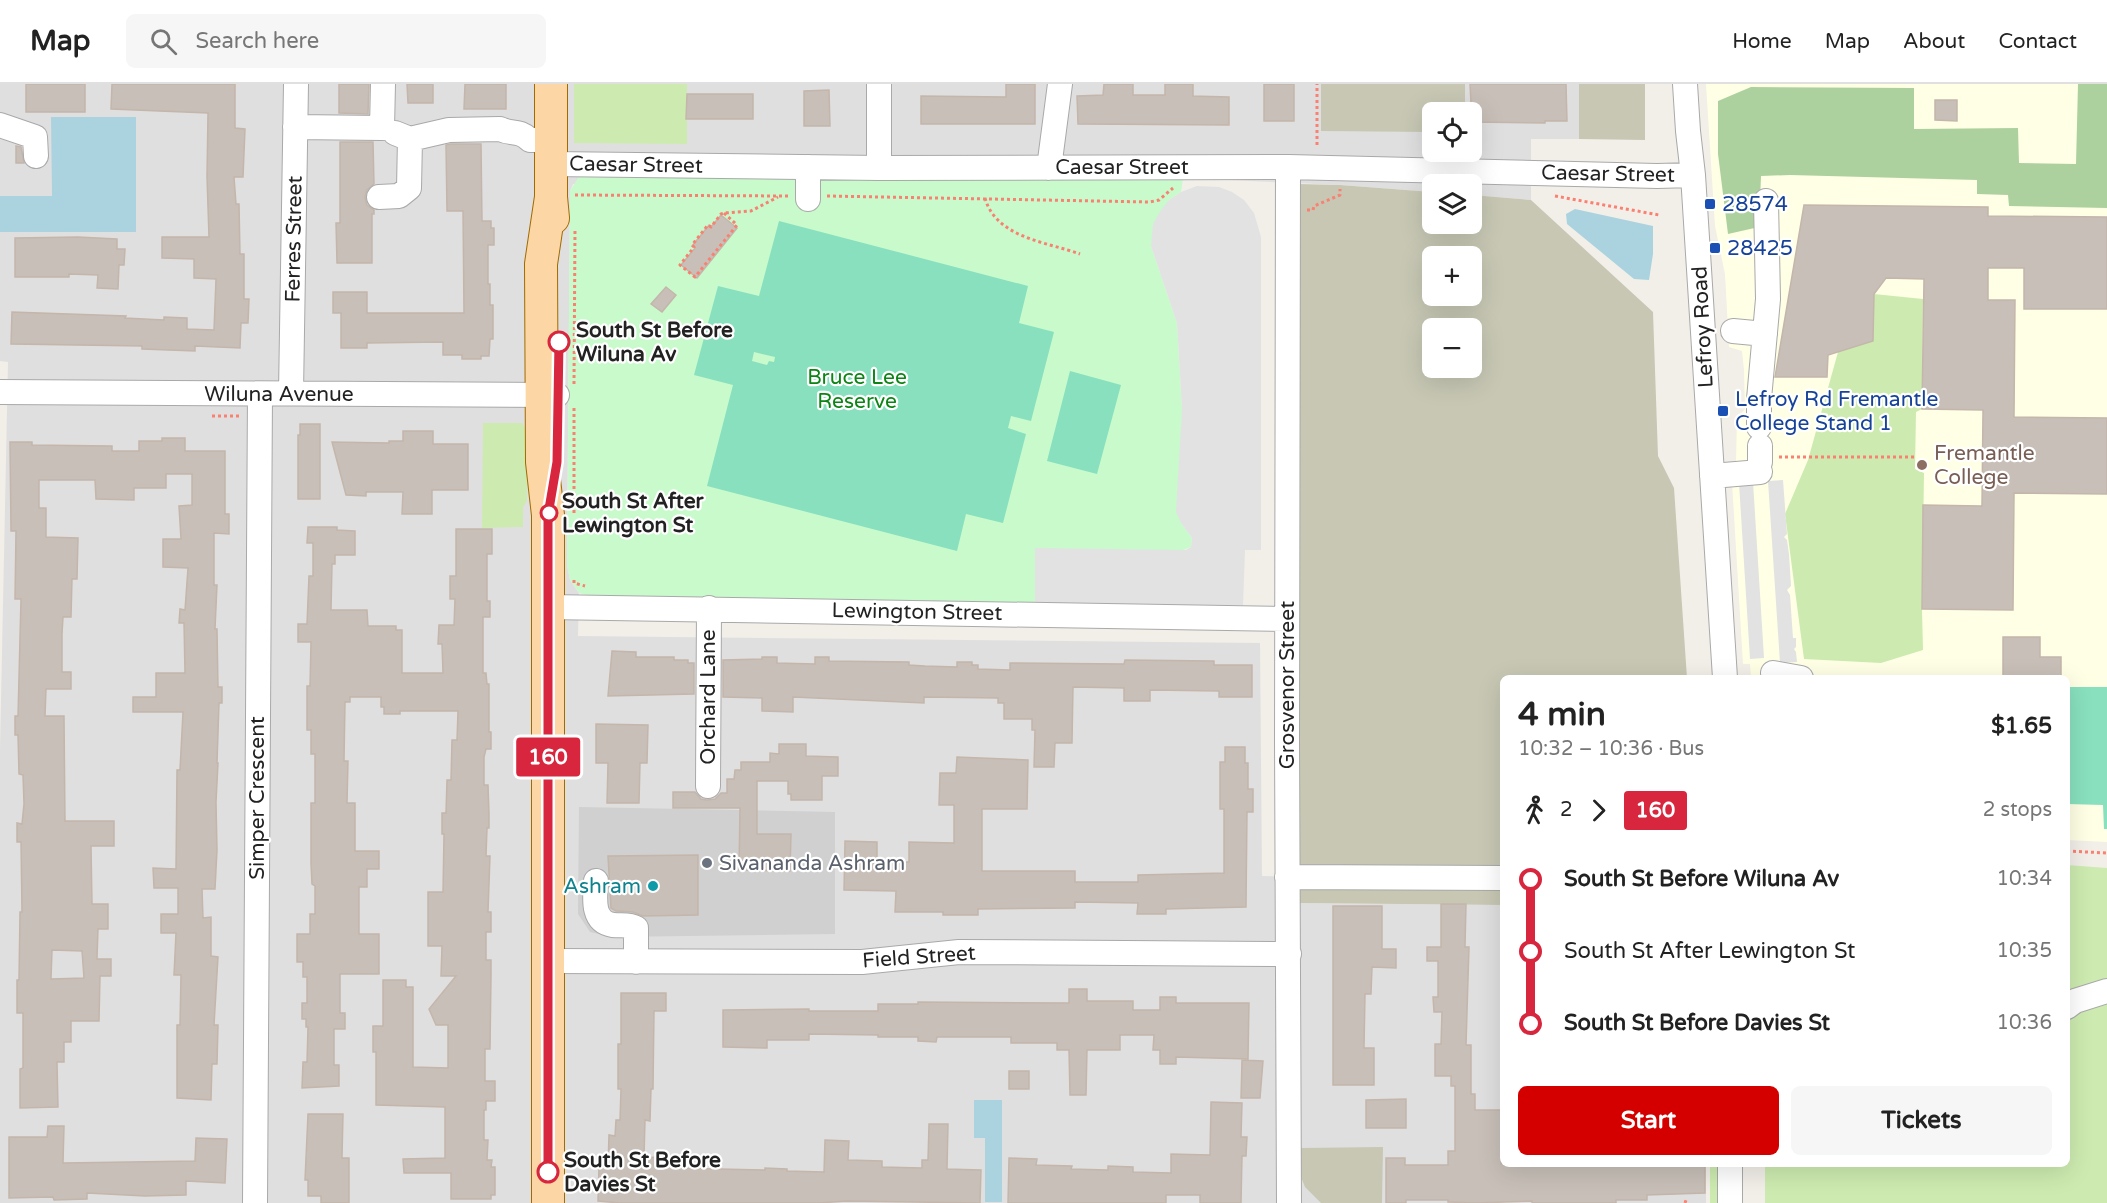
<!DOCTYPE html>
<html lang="en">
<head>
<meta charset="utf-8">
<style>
	body { margin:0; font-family:"Varela Round",sans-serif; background:#f6f6f6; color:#222; height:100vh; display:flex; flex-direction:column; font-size:22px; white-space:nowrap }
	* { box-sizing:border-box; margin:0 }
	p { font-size:20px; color:#767676 }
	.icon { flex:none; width:33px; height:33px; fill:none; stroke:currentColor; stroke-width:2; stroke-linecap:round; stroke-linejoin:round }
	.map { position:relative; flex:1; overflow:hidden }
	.panel { position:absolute; left:1500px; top:591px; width:570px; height:492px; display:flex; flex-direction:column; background:#fff; border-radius:9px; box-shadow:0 6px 24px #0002 }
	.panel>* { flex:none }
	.badge { padding:0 12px; border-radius:4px; font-size:21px; line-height:39px }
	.buttons { position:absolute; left:1422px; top:18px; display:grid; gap:12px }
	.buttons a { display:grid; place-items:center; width:60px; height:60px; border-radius:9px; background:#fff; box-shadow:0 6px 24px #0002; font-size:30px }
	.map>.badge { position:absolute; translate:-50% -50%; box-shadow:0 0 0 3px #fff }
	.legs { display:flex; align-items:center; gap:9px; height:66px; padding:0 18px; font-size:20px }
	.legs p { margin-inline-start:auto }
	.summary { display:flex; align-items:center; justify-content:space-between; height:102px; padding:0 18px }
	h1 { font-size:33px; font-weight:700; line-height:45px }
	.action { display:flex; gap:12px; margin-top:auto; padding:12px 18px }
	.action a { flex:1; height:69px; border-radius:9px; background:#d40000; color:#fff; font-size:24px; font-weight:700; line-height:69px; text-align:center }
	.action a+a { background:#f6f6f6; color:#222 }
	ul { padding:0 18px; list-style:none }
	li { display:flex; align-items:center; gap:21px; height:72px; font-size:22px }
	li i { display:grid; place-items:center; width:9px; height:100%; margin:0 8px; background:currentColor }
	li i::after { content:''; width:15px; height:15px; margin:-8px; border:4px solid; border-radius:50%; background:#fff }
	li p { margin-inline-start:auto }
	li:first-child i { background:linear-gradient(#0000 50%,currentColor 0) }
	li:last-child i { background:linear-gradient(currentColor 50%,#0000 0) }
	header { display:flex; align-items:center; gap:36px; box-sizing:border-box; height:84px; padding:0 30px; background:#fff; border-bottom:2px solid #e0e0e0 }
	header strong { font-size:28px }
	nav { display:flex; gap:33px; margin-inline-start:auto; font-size:21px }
	.search { width:420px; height:54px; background:#f6f6f6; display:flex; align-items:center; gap:15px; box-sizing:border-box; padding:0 21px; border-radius:9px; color:#767676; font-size:22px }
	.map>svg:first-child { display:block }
</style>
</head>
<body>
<header>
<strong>Map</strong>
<div class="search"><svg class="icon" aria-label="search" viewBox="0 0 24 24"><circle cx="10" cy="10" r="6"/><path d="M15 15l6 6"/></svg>Search here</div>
<nav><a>Home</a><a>Map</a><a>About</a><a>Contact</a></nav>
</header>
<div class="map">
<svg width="2107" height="1119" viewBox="0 0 2107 1119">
	<rect width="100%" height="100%" fill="#f2efe9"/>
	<path fill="#e0dfdf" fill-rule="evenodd" d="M0,0H1579V55H1531V116L1472,111V100H1432V108L1340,101L1183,94L573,100L570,107L567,481L570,496L579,509L578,552L1260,559L1262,792L1298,793V819L1503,821V1080H1706V1119H0V665L8,278L0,277ZM1432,28H1472V68H1432Z"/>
	<path fill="#ffffe5" d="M1706,0H2107V758L2067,756V594H1751L1750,580H1743L1732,398L1736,378L1737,334L1745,325L1744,286L1742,267L1729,263L1725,190L1715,142Z"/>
	<path fill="#d0d0d0" d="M579,723L835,728V850L612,853L590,848L578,830Z"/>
	<path fill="#c7c7b4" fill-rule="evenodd" d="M1321,0H1465V28H1432V48L1321,47Z
		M1579,0H1645V56L1579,55Z
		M1298,100L1340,101L1432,108V140H1472V111L1531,116L1653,228L1658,372L1674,404L1687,594H1503V821L1298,819ZM1432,172H1472V212H1432ZM1432,244H1472V284H1432Z
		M1383,1063L1382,1119H1321L1305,1103L1301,1093V1064Z"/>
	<path fill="#cdebb0" d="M574,0H687V60L574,59Z
		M1874,210L1923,215L1922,325L1916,328L1915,385L1924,389L1922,525L1923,566L1881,579L1804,575L1785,430L1808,376L1838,268Z
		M483,339H522L528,348L527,417L523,423V443L482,444Z
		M2067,781L2107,784V1119H1765V1080H2067Z
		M1710,1080H1719V1119H1710Z"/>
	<path fill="#add19e" d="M2078,0H2107V124L2009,122L2008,111L1977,110V96L1790,91L1761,92L1759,143L1728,150L1718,70V17L1751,3L1914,4V45L2018,44L2019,79L2076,80Z"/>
	<path fill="#c8facc" d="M586,91L1183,94L1181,108L1169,116L1151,162L1177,239L1182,325L1181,439L1192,454L1191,463L1035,522L599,514L579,509L570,496L567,481L570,107L578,94Z"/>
	<path fill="#88e0be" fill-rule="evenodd" d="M779,137L1028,202L1019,239L1054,248L1031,337L1011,332L1008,344L1026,350L1003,439L966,430L957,467L707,402L733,301L694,291L718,202L759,212ZM754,268L775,273L774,278L769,277L767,281L752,277Z
		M1070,287L1121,301L1097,390L1047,377Z
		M2067,603H2107V745H2104L2103,721L2067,720Z"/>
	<path fill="#e2e2e2" d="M1197,102L1219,103L1232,108L1244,116L1254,129L1261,153V466H1245L1243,521L1035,522V464L1186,466L1191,463L1192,454L1181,439L1176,428L1182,325L1177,239L1151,162L1153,140L1161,126L1169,116L1181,108Z
		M1783,396L1787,450L1784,453L1787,456L1789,470L1791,502L1787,506L1790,511L1793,554H1796V563L1794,565L1796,568L1797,578L1780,579L1768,397Z
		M1753,398L1764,574L1750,575L1739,399Z"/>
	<path fill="#aad3df" d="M51,33H136V148H0V112H52Z
		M1575,125L1653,142V170L1649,196L1634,195L1567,140L1566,130Z
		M974,1016H1002V1118H985V1054H974Z"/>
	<path fill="#c7bfb8" stroke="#c4b6ab" stroke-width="1.5" fill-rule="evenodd" d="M26,0H85V28H26Z
		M112,0H235V44L245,45L243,93H234L236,120H239L240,170H244V215H249L248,239H241L240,264L195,262V267L142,265V262L11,260L12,228L126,232L125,234L164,236V233L187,234V245L214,246L216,195L194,194V175L162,174V153H209L207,93L208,29L111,25Z
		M339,0H369L368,30L339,29Z
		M407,0H433V19H408Z
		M465,0H506V25H464Z
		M1006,0H1035V40H921V12L1006,13Z
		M1104,0H1133V11H1165V0H1193V12L1229,13V41L1078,40L1077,12L1103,11Z
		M1264,0H1294V37H1264Z
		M1470,0H1566L1567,37H1545V39L1472,38Z
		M829,6L830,42H804V7Z
		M687,10H753V35H686Z
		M1935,16H1957V37L1935,36Z
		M340,58H373L374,100L367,106L365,113L367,121L374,126V130H372V179H337L336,139H340Z
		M451,60H481L482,137H491V144H494V161H488V200H490V221H493V255H490L489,272H481V275H462V271H443V258L367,259V264H341V229H333V208H367V229H464L463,127H447L446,61Z
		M16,62L21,63L24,79H16Z
		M1804,121L1988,123V132L2107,133V225H2024V184H1988V216H2015L2014,333L2107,334V410L2014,409L2013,526L1922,525L1923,421L1982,422L1983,326L1922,325L1924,195L1886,194L1874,210L1873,257L1828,271L1827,293H1775Z
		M721,131L737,144L697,194L681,181L695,164L692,162L709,141L711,143Z
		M78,153L117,155V165H125L124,181H119L118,205L97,204L98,191L69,190V193H15V154Z
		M666,203L676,211L662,228L651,220Z
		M300,340H320V415H298V351H300Z
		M403,347H433V360H468V406H432V430H402L403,408H366V412L346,411L332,358L389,359V357H403Z
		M162,354H185V367H225V430H229V450L214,449V501H217L215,545H217L218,603H222V619H219L217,679H218L216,718L217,766L215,805H202L203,834L211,833V872L218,873L214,941H218L217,980H212L211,1016L177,1014V941H180L181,891H174L176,849H161V830H178V804H154L153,784L176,785L177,686H180L183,628H133V613H156V589H185L184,539H179L180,525L185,526L188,484L163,483V455H181L179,422L192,421V390H166V404H134V416L96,415L95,396H39V424H46V453L78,454L77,495H72L71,533H63L62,550V588H71V605H46L45,632H64L65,737H114V762H91L92,820H108V845H98L97,875H111V892H100L99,937H71V958H64V978H57L58,1023L20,1024V985L23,984V929H17V896H19L20,828H22L21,758H17V739L22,740L24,720L23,691L19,690L18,651H15V632H18L21,515H15L16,447H11L10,358H32V361L112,362V367H139V357H162ZM52,866L82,867L84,894L51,895Z
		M308,443H337V446L355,447V471H335V480H332L331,526H367L368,542H396V546H402V589H443L442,560H438L439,541H454L455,515H450V492H456V445H492V470H487V517H490V533H483V589H486L487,600H489V648H491V665H486L484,673V701H488L489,729V744H487L486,772H490L488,828H491V848H486V876H491V892L490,965H485V997H495V1017H486V1026H484V1056H488L487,1076H492L491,1083H495V1111H491V1115H451V1089H404L403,1075L445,1074V1023L376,1021V968H373V942H383V896H406V903H413V983L448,984V941H436L429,925L456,892H441L442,862H428V808H443L444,750H442V729H446L447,696H451L452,656H457L458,627H400V630H384V623H381V613H350V618H345L344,677H348L347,719H355V767H379V785H367V803H359V850H379V890H340V929H345V945H334V981H339V1002L302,1004L303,978H307L308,943H306V935H302V919H307V893H303V878H297V850H310V830H315V802L312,800L311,780V719H315V670H311V646H307V602H310L311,558H298V540H307L309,492H313V459H307Z
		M2003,553H2040V573H2061V594H2003Z
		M612,567L636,568V573H674V576H688V579H694V610L608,612Z
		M762,573H777V579L815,580V573H829V577L909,578V581L925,582L957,583V578H972V581H978V585L1010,586V579L1124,580L1125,576L1214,577V581H1252V613H1219V607L1150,606V617H1124V604L1073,603L1072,659H1055L1054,683H1034L1035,646H1032V635H1004V619H998V614L924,613V619L793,613V628L762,627V614L723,613V576L762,575Z
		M596,640L648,641L647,679H640L639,719H607L608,679H596Z
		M779,660H806V672L838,673V692H822V716H791V710H788V697H757V750H791L790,787L739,786L740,724H673V708H695L701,715L707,716L715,715L721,709H727V695H734L735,686H741V678H770V669L779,670Z
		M1225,663H1245V679H1248V705H1253V728H1247L1246,823L1166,825V830H1137L1138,819L1075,818V824L978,825V831H943V828H895L896,807L844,806L845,757L877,758V778H909V758L954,759V721H939L940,689H956L957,673L1028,676L1027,725H982V787H1075V798H1138V791L1224,789V725H1220V678H1225Z
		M698,771V831L643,832L633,828L616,827L611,824L608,772Z
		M1441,820H1466L1465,863H1469L1466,961H1471V1010H1475V1026H1503L1501,1080H1705V1109L1647,1111V1116H1616V1119H1532V1117L1476,1119L1448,1118V1116H1406V1119H1386V1074H1405V1081H1448V1067H1455V1002H1451V992H1435V960H1441L1442,928H1434L1433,913H1438V877H1427V863H1441Z
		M1333,822H1382V865H1396V884L1372,883L1371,910H1365L1364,964H1374V1001H1333Z
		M1069,905H1087V917H1133V926H1160V913H1176V919H1249L1248,975L1176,973V980H1160V966H1153L1154,951H1120V966H1087L1086,1011H1070L1069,966H1057V959H1011V953H937L936,958L918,957V953H878V951L809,950V956H767V964L723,963V926L809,925V927H878V920H918V918L1069,919Z
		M621,909H666V927H654L653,1005H651L650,1037L645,1036L644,1073L675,1074L674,1084L765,1086V1084L787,1085V1087L824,1088L825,1056L849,1057L848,1076L882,1077V1083L922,1084V1076H928L929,1040H948L947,1085L981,1086L980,1119L847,1117L818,1119H620L598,1117L599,1083H608L609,1051L615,1052L616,1036H620L621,1005H618V960H621Z
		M1242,976L1263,977L1260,1014H1241Z
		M1009,987H1029V1005H1009Z
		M1406,1015V1044H1366V1016Z
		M1211,1018L1242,1019L1241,1053H1247L1246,1072H1242L1241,1119H1200V1111H1166V1119H1008L1009,1074L1037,1075L1036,1081L1072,1082L1071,1085L1108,1086V1082L1133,1083V1088L1171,1089V1070L1210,1071Z
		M308,1030H343L342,1074H349V1119H321V1112H308V1096H305Z
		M48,1042H64L63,1079L195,1077L196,1054L227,1055L225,1099L186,1097V1111L145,1112L87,1109V1115L54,1116L53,1113L9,1114V1053H47Z"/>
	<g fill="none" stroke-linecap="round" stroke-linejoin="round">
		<defs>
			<path id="minor" d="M879,0V84
				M1685,0L1688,47L1693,91L1725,594
				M0,41L35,53L36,72
				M295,43L382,44L383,0
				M410,55L449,46L500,45C513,51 518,45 530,56H551
				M551,80L879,84L1288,83L1657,92L1693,91
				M808,83V115
				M1288,83L1287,657L1289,1119
				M1049,84L1060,0
				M379,113L399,112L409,104L410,55L395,49
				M1733,247L1765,250
				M0,308L557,311
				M291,309L296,0
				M1759,343V315L1768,215L1766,117
				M1760,362V378
				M1712,392L1760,388
				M548,523L1287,535
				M1773,589L1801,594
				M708,702L709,524
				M1287,793L1503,794
				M596,797C595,813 591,838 613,841C621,842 629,840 636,844V878
				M548,877L862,878L959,868L1289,870
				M2067,923L2075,917L2107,907
				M1730,1080V1119
				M255,1119L260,310"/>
			<path id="major" d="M551,0V113L553,134
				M548,1119V431L542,378L541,180L551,113"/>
		</defs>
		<use href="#minor" stroke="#a9a9a9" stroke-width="26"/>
		<use href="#major" stroke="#a06b00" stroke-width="34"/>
		<path stroke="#fa8072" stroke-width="3" stroke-dasharray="3 3" stroke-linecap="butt" d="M1317,61V0
			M575,111L788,112
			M827,112L1150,118L1159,116L1173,104
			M1555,112L1659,131
			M985,114C996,154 1047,158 1080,170
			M1307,126H1313L1314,122L1340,111V105
			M724,129L737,141L695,193L680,181L694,163L692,161L708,141L711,143L721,130L724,129L751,127L778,113
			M574,300L575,145
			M212,332H241
			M1779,373H1917
			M574,429V322
			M574,496V499L585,502
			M2067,767L2107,769
			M1685,1119L1686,1116"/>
		<use href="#minor" stroke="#fff" stroke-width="24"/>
		<use href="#major" stroke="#fcd6a4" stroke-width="32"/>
	</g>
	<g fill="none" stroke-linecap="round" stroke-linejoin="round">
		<defs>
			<path id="line-1" d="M548,1088V431L557,378L559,258"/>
		</defs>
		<use href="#line-1" stroke="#fff" stroke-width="14"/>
		<use href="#line-1" stroke="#d7263d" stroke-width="9"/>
	</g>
	<g fill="#1a4fb4" stroke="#fff" stroke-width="2">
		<rect x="1704" y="114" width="12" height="12" rx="3"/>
		<rect x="1709" y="158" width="12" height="12" rx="3"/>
		<rect x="1717" y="321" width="12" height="12" rx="3"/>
	</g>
	<g fill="#fff" stroke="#d7263d" stroke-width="3">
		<circle cx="559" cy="258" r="10"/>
		<circle cx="549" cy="429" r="8"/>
		<circle cx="548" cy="1088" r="10"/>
	</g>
	<circle fill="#8d6e63" stroke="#fff" stroke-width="2" cx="1922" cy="381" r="6"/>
	<circle fill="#6b7280" stroke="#fff" stroke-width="2" cx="707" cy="779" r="6"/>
	<circle fill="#0f9aa8" stroke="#fff" stroke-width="2" cx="653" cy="802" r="6"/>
	<g text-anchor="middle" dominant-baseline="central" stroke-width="4.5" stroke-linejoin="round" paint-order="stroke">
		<g font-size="21" fill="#222" stroke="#fff">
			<text transform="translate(636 81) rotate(1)">Caesar Street</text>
			<text x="1122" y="83">Caesar Street</text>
			<text transform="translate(1608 90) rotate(1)">Caesar Street</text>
			<text transform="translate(294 155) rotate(-89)">Ferres Street</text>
			<text transform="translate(1703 243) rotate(-93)">Lefroy Road</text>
			<text x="279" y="310">Wiluna Avenue</text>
			<text transform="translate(917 528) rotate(1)">Lewington Street</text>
			<text transform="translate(1287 601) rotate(-90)">Grosvenor Street</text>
			<text transform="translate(708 613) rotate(-90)">Orchard Lane</text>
			<text transform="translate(257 714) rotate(-90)">Simper Crescent</text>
			<text transform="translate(919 873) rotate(-4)">Field Street</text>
		</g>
		<g font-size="21" fill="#164399" stroke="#fff" text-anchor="start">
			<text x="1722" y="120">28574</text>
			<text x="1727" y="164">28425</text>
			<text x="1735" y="315">Lefroy Rd Fremantle<tspan x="1735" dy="24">College Stand 1</tspan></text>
		</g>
		<g font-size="21" font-weight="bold" fill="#222" stroke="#fff" text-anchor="start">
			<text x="576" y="246">South St Before<tspan x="576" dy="24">Wiluna Av</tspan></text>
			<text x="562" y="417">South St After<tspan x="562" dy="24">Lewington St</tspan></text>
			<text x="564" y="1076">South St Before<tspan x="564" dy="24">Davies St</tspan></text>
		</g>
		<g font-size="21" fill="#0c8416" stroke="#fff">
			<text x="857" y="293">Bruce Lee<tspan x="857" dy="24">Reserve</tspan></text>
		</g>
		<g font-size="21" fill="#785e54" stroke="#fff" text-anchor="start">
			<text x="1934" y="369">Fremantle<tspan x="1934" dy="24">College</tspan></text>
		</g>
		<g font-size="21" fill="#5b616d" stroke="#fff" text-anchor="start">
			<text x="719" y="779">Sivananda Ashram</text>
		</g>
		<g font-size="21" fill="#0d838f" stroke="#fff" text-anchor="end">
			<text x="641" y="802">Ashram</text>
		</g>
	</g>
</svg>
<div class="buttons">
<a><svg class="icon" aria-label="locate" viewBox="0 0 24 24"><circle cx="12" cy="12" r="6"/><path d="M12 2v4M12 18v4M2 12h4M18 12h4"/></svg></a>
<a><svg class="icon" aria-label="layers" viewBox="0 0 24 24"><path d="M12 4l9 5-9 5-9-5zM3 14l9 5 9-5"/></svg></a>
<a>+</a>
<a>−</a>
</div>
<b class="badge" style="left:548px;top:673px;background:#d7263d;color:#fff">160</b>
<section class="panel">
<div class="summary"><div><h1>4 min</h1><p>10:32 – 10:36 · Bus</p></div><b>$1.65</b></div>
<div class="legs"><svg class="icon" aria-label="walk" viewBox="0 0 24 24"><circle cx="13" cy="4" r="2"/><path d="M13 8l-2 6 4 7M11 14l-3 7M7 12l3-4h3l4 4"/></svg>2<svg class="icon" aria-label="forward" viewBox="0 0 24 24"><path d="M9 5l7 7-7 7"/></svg><b class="badge" style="background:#d7263d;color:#fff">160</b><p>2 stops</p></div>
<ul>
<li><i style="color:#d7263d"></i><b>South St Before Wiluna Av</b><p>10:34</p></li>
<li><i style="color:#d7263d"></i><span>South St After Lewington St</span><p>10:35</p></li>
<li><i style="color:#d7263d"></i><b>South St Before Davies St</b><p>10:36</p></li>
</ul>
<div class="action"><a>Start</a><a>Tickets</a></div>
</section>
</div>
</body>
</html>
